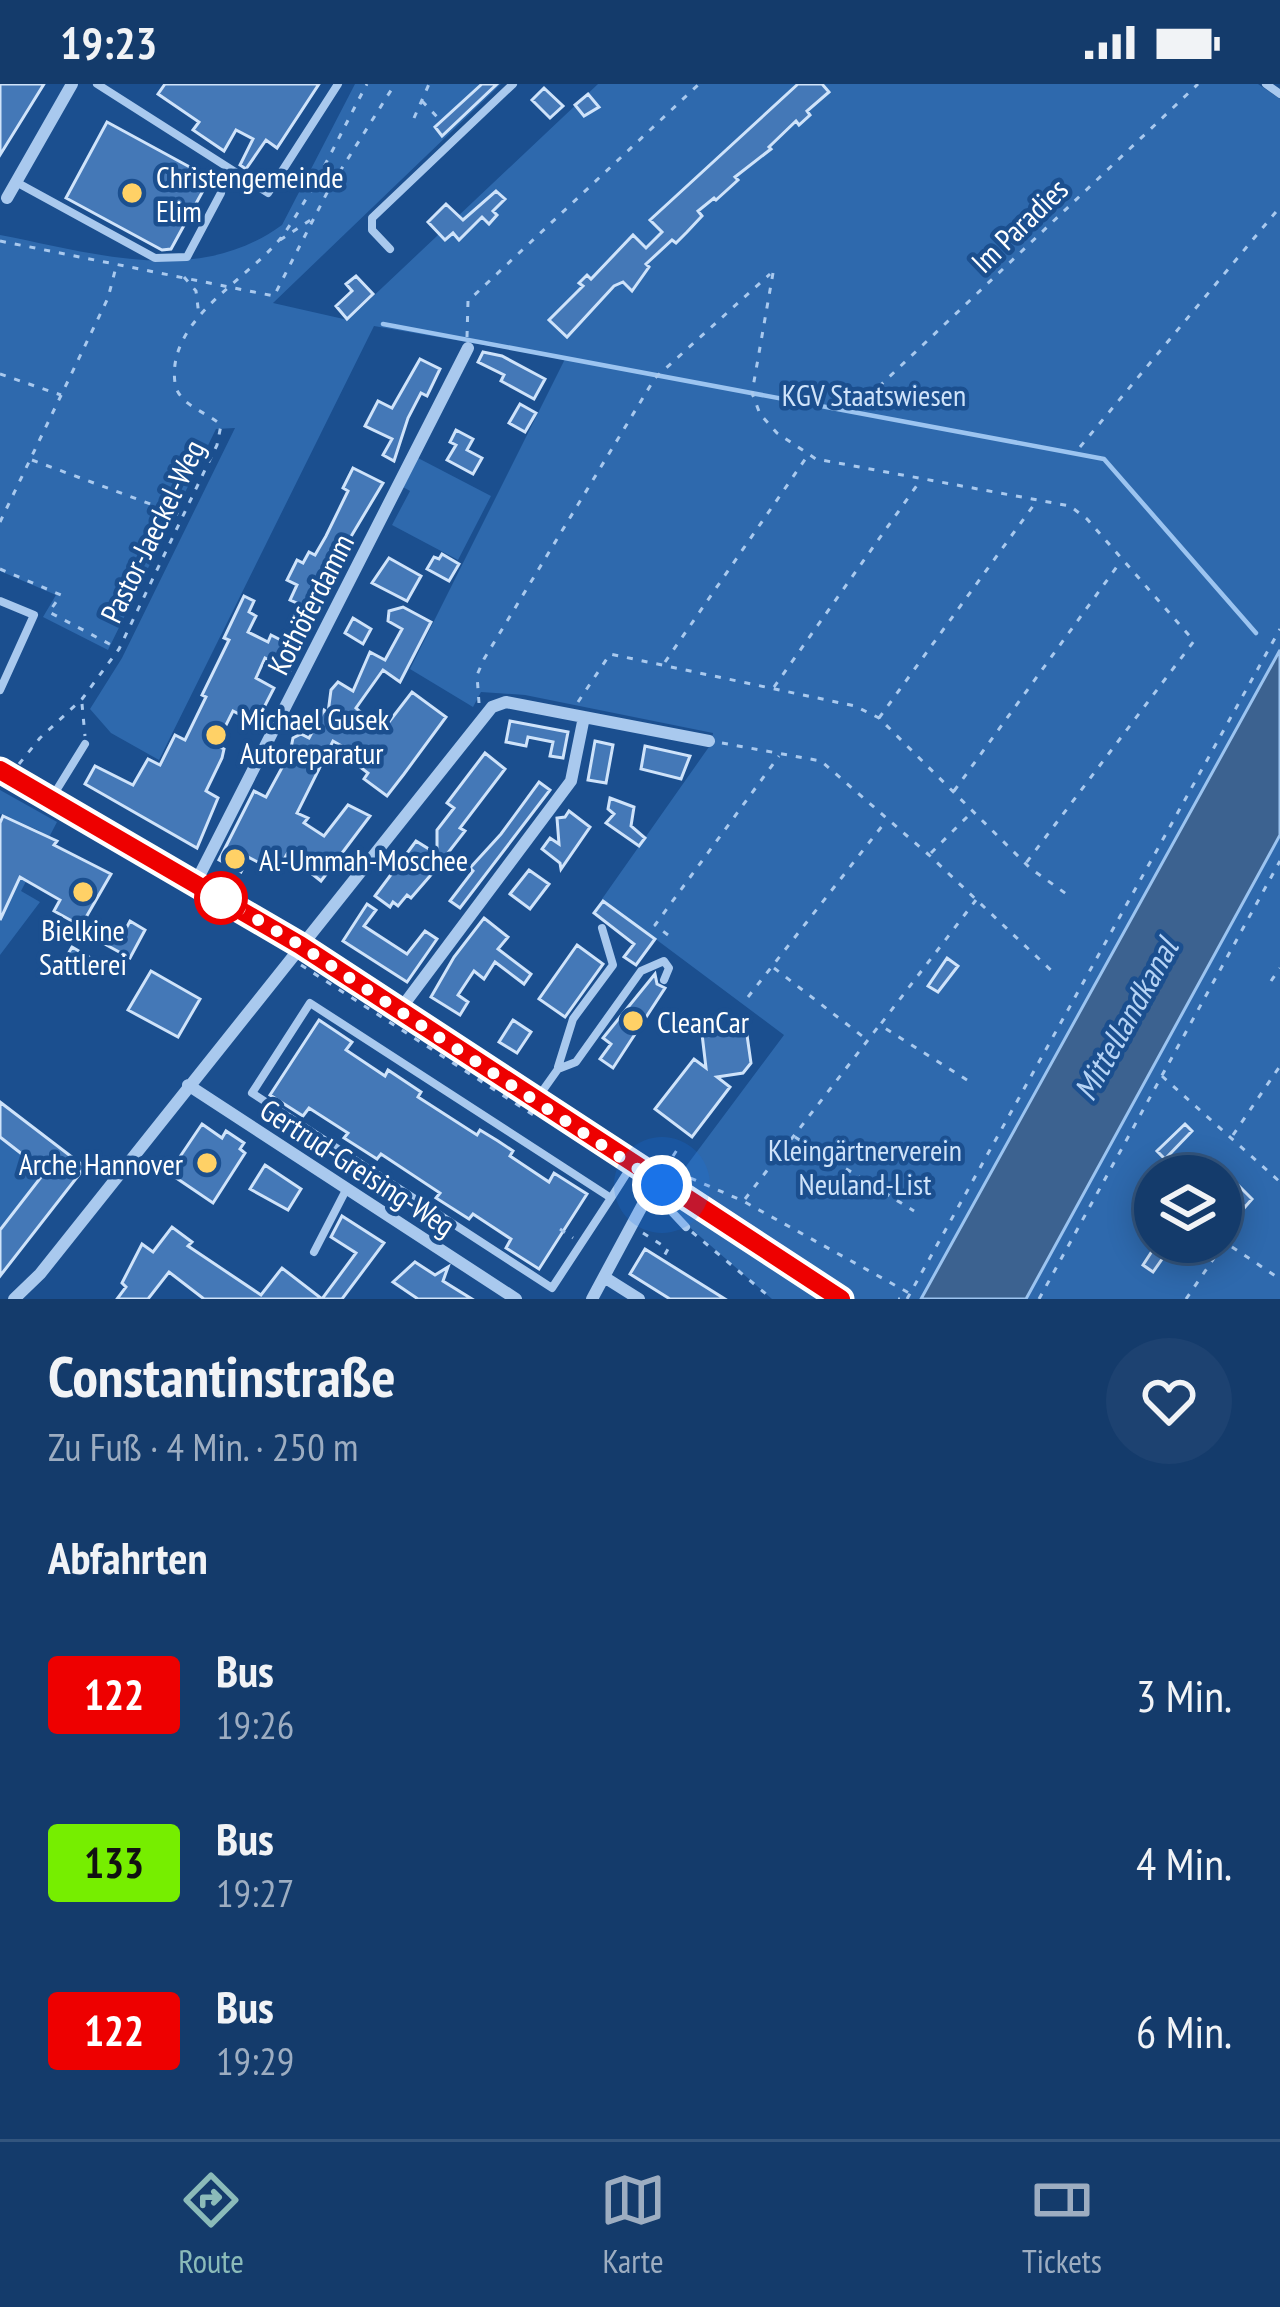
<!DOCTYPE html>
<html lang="de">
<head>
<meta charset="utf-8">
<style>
	body { margin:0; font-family:"PT Sans Narrow",sans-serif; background:#1d4271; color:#f1f3f6; height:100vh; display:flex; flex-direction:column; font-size:45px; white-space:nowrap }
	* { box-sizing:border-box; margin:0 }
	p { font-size:39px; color:#9dadc1 }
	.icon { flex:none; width:66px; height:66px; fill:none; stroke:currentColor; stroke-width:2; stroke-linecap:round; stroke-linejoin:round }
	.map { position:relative; height:1215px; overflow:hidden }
	.drawer { display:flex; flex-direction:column; background:#143b6b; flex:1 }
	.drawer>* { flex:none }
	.badge { padding:0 24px; border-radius:9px; font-size:42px; line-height:78px }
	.fabs { position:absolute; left:1134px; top:1071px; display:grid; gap:24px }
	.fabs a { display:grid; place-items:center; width:108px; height:108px; border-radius:50%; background:#143b6b; box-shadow:0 6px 30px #0003,0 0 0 3px #33557e; font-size:60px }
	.you { position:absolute; width:60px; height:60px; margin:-30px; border:9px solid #fff; border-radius:50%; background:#1a73e8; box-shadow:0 0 0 18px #1a73e833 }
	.map>.badge { position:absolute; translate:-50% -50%; box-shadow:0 0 0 6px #fff }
	h2 { padding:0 48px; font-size:45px; line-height:108px }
	.round { display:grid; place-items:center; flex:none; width:126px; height:126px; border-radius:63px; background:#1d4271 }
	.headline { display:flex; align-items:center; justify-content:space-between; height:204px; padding:0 48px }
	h1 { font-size:57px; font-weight:600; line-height:90px }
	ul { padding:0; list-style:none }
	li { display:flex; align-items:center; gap:36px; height:168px; padding:0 48px }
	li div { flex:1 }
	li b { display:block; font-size:45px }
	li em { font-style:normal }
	li .badge { min-width:132px; font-weight:700; text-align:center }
	.status { display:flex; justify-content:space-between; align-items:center; height:84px; padding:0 60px; background:#143b6b; direction:ltr }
	.status svg { height:33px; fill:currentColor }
	.tab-bar { display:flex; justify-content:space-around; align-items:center; height:168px; border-top:3px solid #33557e; background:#143b6b; font-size:33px; color:#9dadc1 }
	.tab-bar a { display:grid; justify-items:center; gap:6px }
	.tab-bar .selected { color:#8bbbb9 }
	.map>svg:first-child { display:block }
</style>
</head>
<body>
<div class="status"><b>19:23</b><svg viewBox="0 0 49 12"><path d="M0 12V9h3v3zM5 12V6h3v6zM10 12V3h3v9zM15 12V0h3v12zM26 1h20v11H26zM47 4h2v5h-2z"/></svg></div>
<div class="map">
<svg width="1280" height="1215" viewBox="0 0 1280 1215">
	<rect width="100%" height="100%" fill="#1b4f8f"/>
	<path fill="#2e69ad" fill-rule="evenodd" d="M355,0H501L273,219L348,236L598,0H1258L1280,15V566L921,1215H772L672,1128L679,1112L656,1096L657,1072L684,1085L784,951L602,815L711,660L713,649L525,611L481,608L473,623L410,585L565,275L374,242L159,676L111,649L90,625L122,574L235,344L216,345L108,566L43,533L56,511L0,487V151C94,169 197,203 282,141Z
		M418,374L491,412L458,476L392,441L410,407L403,403Z
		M0,706L57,738L21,807L40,818L0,871V834L40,747L0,730Z
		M1280,751V1215H1026ZM1155,1092H1221V1158H1155Z
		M1,1054L45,1088L0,1145V1055Z"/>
	<path fill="#3c6290" stroke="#9cc4f0" stroke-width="3" d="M1280,566V751L1026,1215H921Z"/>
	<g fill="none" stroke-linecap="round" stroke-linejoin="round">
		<path stroke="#9cc4f0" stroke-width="4.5" d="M383,240L1104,375L1256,549"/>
	</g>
	<path fill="#4478b7" stroke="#cfe3fa" stroke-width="3" d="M0,0H44L0,71Z
		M165,0H319L277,64L266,56L246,85L240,81L253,55L236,46L224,67L193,46L199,38L158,10Z
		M482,0H497L442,52L435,43Z
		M798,0H822L829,8L807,27L810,31L799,41L796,37L769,63L771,65L735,93L738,96L716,116L714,114L698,127L702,132L687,148L676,159L672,156L646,180L649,183L632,207L623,198L614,202L567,253L549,236L583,202L579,199L587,191L591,195L633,151L646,164L662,148L650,136Z
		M544,4L563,22L550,34L532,16Z
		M588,10L599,23L584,32L575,21Z
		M107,38L210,94L171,165L162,166L66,114Z
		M496,107L505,115L493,127L497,131L489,140L482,133L459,156L453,149L445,156L428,138L446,120L463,136Z
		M356,192L373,210L347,235L336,222L352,207L346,200Z
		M483,268L502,272L545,295L534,315L501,297L504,291L478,278Z
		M420,275L440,285L427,312L421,309L408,334L394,377L383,371L392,355L365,342L378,317L392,324Z
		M520,320L536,329L525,348L509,339Z
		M456,346L473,355L467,366L482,374L473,390L447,376L456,361L450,358Z
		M353,384L383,399L334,481L308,536L294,530L299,520L290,516L297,501L287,496L297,476L303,479L309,468L315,471L326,452L348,407L343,404Z
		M442,470L459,480L449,497L427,485L434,473L439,475Z
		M389,474L421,492L407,517L372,499Z
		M244,512L254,517L249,528L256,532L248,548L268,558L271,551L300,566L290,587L265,574L256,594L274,604L256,639L233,627L216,661L224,665L222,674L206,707L218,714L197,764L85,700L95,682L133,701L148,675L160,681L175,651L185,656L206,613L202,611L229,556L224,554Z
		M403,523L431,538L400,598L383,586L356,624L382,647L412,608L446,633L404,690L387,712L364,695L368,689L360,683L366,676L333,657L297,729L308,734L304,739L324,752L348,721L370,732L321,797L287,770L277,788L248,773L241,788L219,776L254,707L266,713L290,669L293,654L301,650L309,654L324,626L328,629L331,606L338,598L353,607L370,568L385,576L402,545L388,537L389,527Z
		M353,534L371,545L363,560L345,549Z
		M510,637L568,648L563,674L550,672L553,658L528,653L526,662L506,658Z
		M595,657L613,661L606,699L588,696Z
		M645,662L690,672L681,695L641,685Z
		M485,669L505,685L460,744L465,747L430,792L411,814L407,811L398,822L393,818L390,823L375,812L416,757L437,770V746L454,724L447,719Z
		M539,698L550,706L460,824L450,817L473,787L470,784L501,750Z
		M610,714L634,723L631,742L645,754L639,762L606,739L614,730L608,725Z
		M569,727L590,743L561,785L560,779L542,765L550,754L559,760L557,734L565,733Z
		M3,732L57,757L54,761L111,790L81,842L54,827L60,816L20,793L0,836V739Z
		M529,786L549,800L530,825L510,810Z
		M603,817L655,855L636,881L624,873L634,860L594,829Z
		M367,820L376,826L364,842L407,870L425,847L437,855L407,898L343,857Z
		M484,834L508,853L498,865L531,890L524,900L495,878L484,895L474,887L458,911L468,918L460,931L431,913L454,873Z
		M130,837L145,846L130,874L92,853L98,843L120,856Z
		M577,861L603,880L565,933L539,915Z
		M72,863L89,873L86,878L93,882L88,891L81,887L78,892L60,884Z
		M947,874L958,882L938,908L928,902Z
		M151,887L200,915L178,953L128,926Z
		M655,890L657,900L665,904L613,984L600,975L611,960L603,954Z
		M319,936L352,958L346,966L385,992L388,986L421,1008L418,1013L477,1051L480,1046L498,1057L513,1067L510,1072L549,1098L554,1089L587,1110L539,1185L506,1164L511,1155L473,1130L469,1135L436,1114L440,1109L381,1070L377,1075L344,1054L348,1049L309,1024L303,1032L270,1011Z
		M513,936L531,948L517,969L499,958Z
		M746,944L751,979L743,989L717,993L730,1003L692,1053L655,1025L694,975L706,984L702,950Z
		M0,1018L85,1083L0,1192V1146L45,1088L0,1053Z
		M202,1040L222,1054L226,1047L244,1059L240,1065L245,1069L213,1119L169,1089Z
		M1185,1040L1192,1047L1165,1075L1157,1067Z
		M265,1081L301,1105L288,1126L250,1105Z
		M1221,1084L1252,1115L1245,1123L1233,1111L1221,1127Z
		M342,1132L384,1159L342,1215H204L169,1188L148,1215H117L126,1203L122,1199L142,1160L153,1168L172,1143L192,1158L188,1162L261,1211L282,1184L322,1215L356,1169L331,1153Z
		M1158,1158H1174L1153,1188L1143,1181Z
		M645,1165L725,1215H670L630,1190Z
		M415,1178L435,1191L448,1183L443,1197L472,1215H418L393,1198Z"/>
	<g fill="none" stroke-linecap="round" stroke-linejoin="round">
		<path stroke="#a9c9ee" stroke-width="3" stroke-dasharray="6 9" stroke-linecap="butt" d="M422,17L442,38
			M414,34L429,0
			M280,156L312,135
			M0,157L274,212L330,103L395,0
			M773,189L752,309L760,330L777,349L816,375L1070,422L1087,435L1194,557L1026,779
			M184,193L196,207L199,232
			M467,253L468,217L699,0
			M0,290L61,311
			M868,313L1198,0
			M1080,363L1280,123
			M32,376L180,431
			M0,438L108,214L117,179
			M0,485L61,511L49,528L117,564
			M665,578L806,374
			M774,603L920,397
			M578,618L610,570L855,622L879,634L1030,784L1072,814
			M479,619L477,591L484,575L655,294L770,190
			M82,620L85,652
			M879,634L1036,418
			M722,659L821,677L929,771L1056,891
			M19,680L40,654L82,615L119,565L217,361L221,341C207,328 178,321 175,299C166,232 256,192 286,147C317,101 341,48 367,0
			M954,707L1121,477
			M931,769L971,729
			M668,851L655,841L779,672
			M301,881L535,1032
			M774,884L866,955
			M1271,897L1280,884
			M748,913L886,737
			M1162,992L1280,1098
			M967,996L880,941L976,816
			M1233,1051L1280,982
			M795,1053L914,1127
			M663,1082L743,1117L909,1209
			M671,1083L675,1078L671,1075L677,1066
			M745,1115L878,943
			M560,1145L573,1154
			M692,1148L772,1215
			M643,1149L668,1165L663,1174
			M898,1215H900
			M907,1215L1280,545
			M1039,1215L1280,777
			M1186,1215L1223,1161H1229L1280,1195"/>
		<path stroke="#a9c9ee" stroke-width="8" d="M97,0L268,109L338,0
			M1266,0L1280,10
			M16,98L155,174L187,173L221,109
			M390,165L372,146V134L513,0
			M0,517L34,531L0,606
			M51,715L85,660
			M310,919L611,1114L552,1204L252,1009Z
			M558,983L573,935L613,881L602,844
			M536,1016L558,985L576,978L641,887L664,877L669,884L664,896
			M679,1112L672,1128L686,1143
			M611,1114L632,1081
			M314,1168L346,1106"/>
		<path stroke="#a9c9ee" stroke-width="12" d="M7,114L72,0
			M0,686L300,861L841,1215
			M196,798L468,264
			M399,927L571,697L584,633
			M188,1001L516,1215
			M604,1193L639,1215
			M14,1215L40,1190L492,623L506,618L709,657
			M592,1215L656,1096"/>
	</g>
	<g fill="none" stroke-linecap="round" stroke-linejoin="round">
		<defs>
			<path id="line" d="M0,686L300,861L841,1215"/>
		</defs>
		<use href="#line" stroke="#fff" stroke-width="27"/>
		<use href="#line" stroke="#e00" stroke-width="18"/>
		<path stroke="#fff" stroke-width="12" stroke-dasharray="0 21.6" d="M221,814L300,861L662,1101"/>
	</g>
	<g fill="#ffd166" stroke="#1b4f8f" stroke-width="4.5">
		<circle cx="132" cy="109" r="12"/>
		<circle cx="216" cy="651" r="12"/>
		<circle cx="235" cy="775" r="12"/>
		<circle cx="83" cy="808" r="12"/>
		<circle cx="633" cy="937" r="12"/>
		<circle cx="207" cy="1079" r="12"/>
	</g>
	<circle fill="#fff" stroke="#e00" stroke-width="6" cx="221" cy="814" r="24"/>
	<g text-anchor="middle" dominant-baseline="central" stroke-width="9" stroke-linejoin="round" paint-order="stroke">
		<g font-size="30" fill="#fff" stroke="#1b4f8f" text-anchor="start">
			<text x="156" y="92">Christengemeinde<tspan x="156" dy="34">Elim</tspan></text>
			<text x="240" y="634">Michael Gusek<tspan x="240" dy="34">Autoreparatur</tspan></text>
			<text x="259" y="775">Al-Ummah-Moschee</text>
			<text x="83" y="845" text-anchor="middle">Bielkine<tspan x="83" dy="34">Sattlerei</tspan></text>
			<text x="657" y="937">CleanCar</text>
			<text x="183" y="1079" text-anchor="end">Arche Hannover</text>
		</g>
		<g font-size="30" fill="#fff" stroke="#1b4f8f">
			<text transform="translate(1019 141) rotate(-44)">Im Paradies</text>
			<text transform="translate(152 447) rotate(-64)">Pastor-Jaeckel-Weg</text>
			<text transform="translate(310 520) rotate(-63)">Kothöferdamm</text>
			<text transform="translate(358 1083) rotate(33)">Gertrud-Greising-Weg</text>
		</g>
		<g font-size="30" fill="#cfe3fa" stroke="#1b4f8f">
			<text x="874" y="310">KGV Staatswiesen</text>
			<text x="865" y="1065">Kleingärtnerverein<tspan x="865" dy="34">Neuland-List</tspan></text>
		</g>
		<g font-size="33" font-style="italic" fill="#b5d3f5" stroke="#1b4f8f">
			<text transform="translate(1125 935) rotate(-61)">Mittellandkanal</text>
		</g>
	</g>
</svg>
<div class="fabs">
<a><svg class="icon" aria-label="layers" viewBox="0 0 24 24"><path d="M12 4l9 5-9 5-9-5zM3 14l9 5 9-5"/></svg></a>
</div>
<div class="you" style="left:662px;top:1101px"></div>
</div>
<section class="drawer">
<div class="headline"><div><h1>Constantinstraße</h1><p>Zu Fuß · 4 Min. · 250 m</p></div><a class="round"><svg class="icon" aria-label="heart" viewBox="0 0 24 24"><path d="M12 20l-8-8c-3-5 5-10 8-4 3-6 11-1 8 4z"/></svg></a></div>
<h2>Abfahrten</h2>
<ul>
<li><span class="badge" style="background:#e00;color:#fff">122</span><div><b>Bus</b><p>19:26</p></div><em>3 Min.</em></li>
<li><span class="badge" style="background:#76ee00;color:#111">133</span><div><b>Bus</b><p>19:27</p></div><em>4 Min.</em></li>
<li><span class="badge" style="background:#e00;color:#fff">122</span><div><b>Bus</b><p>19:29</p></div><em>6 Min.</em></li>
</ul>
</section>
<nav class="tab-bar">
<a class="selected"><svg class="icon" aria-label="directions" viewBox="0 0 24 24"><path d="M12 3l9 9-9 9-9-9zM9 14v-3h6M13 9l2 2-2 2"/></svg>Route</a>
<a><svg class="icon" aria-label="map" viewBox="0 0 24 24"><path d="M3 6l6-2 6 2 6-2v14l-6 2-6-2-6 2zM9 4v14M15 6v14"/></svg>Karte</a>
<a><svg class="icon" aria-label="tickets" viewBox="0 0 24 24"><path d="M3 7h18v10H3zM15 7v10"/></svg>Tickets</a>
</nav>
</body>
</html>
